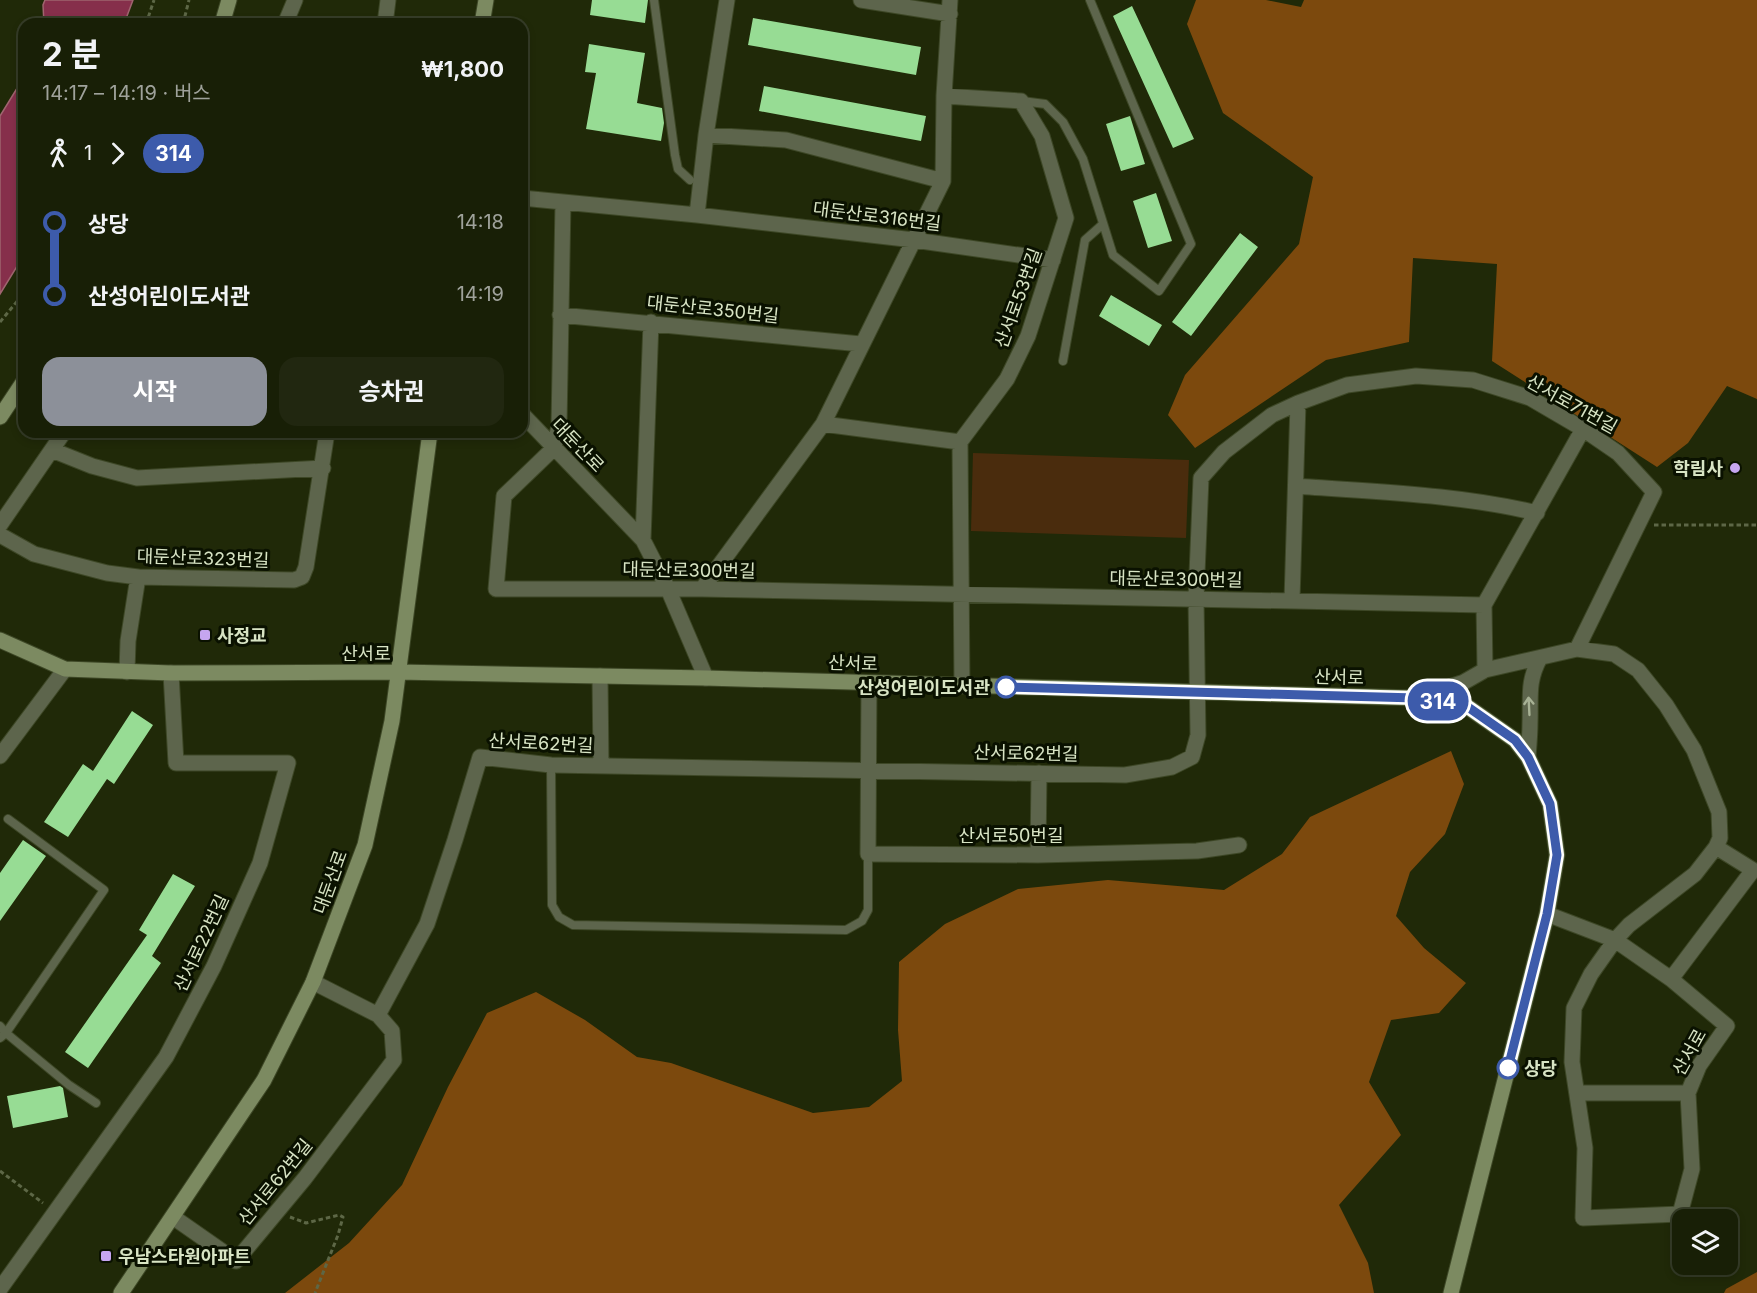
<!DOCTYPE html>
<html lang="ko">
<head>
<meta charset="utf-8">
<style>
	body { margin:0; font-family:Inter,"Noto Sans KR",sans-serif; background:#212710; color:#f1f3f6; height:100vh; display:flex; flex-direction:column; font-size:22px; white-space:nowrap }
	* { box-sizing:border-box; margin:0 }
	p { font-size:20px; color:#9fa29b }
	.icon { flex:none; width:33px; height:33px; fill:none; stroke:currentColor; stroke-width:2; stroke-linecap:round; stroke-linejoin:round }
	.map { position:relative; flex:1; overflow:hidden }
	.sheet { position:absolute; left:18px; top:18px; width:510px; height:420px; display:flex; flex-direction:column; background:#181f06; border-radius:18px; box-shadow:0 3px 9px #0003,0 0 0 2px #363d28 }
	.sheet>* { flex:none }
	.badge { padding:0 12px; border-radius:20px; font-size:21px; line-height:39px }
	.controls { position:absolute; left:1672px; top:1209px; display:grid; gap:12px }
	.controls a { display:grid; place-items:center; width:66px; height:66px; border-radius:12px; background:#181f06; box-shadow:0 3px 9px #0003,0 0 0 2px #363d28; font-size:30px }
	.map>.badge { position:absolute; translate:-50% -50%; box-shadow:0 0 0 3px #fff }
	.legs { display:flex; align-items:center; gap:9px; height:66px; padding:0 24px; font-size:20px }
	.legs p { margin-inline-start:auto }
	.head { display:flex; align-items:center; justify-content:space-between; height:102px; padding:0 24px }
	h1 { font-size:33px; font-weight:700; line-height:45px }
	.cta { display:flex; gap:12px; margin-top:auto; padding:12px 24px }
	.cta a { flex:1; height:69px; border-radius:18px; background:#8c9099; color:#fff; font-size:24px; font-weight:700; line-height:69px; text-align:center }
	.cta a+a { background:#212710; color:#f1f3f6 }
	ul { padding:0 24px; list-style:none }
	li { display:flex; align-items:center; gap:21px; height:72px; font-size:22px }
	li i { display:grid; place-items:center; width:9px; height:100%; margin:0 8px; background:currentColor }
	li i::after { content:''; width:15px; height:15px; margin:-8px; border:4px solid; border-radius:50%; background:#181f06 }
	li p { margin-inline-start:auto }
	li:first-child i { background:linear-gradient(#0000 50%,currentColor 0) }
	li:last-child i { background:linear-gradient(currentColor 50%,#0000 0) }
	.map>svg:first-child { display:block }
</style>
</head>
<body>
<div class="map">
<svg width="1757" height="1293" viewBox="0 0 1757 1293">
	<rect width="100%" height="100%" fill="#202908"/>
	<path fill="#4a2c0d" d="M973,453L1189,460L1186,538L971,531Z"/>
	<path fill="#7c490d" d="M1196,0H1266L1301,7L1304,0H1757V399L1727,386L1688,443L1657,467L1492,361L1497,264L1413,258L1409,342L1326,360L1195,448L1168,415L1185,375L1299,244L1313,177L1223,113L1187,24Z
		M1451,751L1464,784L1445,834L1410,872L1396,916L1424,948L1466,983L1439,1013L1391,1020L1369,1082L1401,1135L1339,1205L1368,1263L1374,1293H285L349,1243L402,1185L448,1087L487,1013L536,992L585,1020L637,1057L671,1063L813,1113L869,1107L902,1081L898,1030L899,962L945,924L1018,889L1108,880L1224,890L1282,854L1310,817Z
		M1757,1272V1293H1724L1726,1289Z"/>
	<path fill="#862f4b" stroke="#9f656f" stroke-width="1.5" d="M45,0H133L124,24H44L43,5Z
		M24,77V255L0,294V116Z"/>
	<path fill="#97dc94" d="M592,0H648L645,23L590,15Z
		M1132,6L1194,139L1173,148L1113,16Z
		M753,18L921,47L916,75L748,45Z
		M589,44L645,53L637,103L662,108L664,123L661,141L586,129L596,73L585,72Z
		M764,86L926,116L921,141L759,111Z
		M1130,116L1145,164L1121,171L1106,124Z
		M1156,193L1172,241L1148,248L1133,201Z
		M1240,233L1258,247L1191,336L1172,322Z
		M1111,295L1162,325L1149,346L1099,316Z
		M132,711L153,725L114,784L107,779L68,837L44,822L83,764L93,771Z
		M23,840L46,856L0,921V873Z
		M173,874L195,886L152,956L161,963L88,1068L65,1052L147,935L139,930Z
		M60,1086L63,1088L68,1117L13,1128L7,1096Z"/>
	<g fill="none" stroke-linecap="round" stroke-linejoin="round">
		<defs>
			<path id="service" d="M654,0L675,155L678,169L690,180
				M1022,101L1045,104L1063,122L1083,159L1113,255L1159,291L1191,244L1090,0
				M1063,361L1085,240L1103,224
				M551,765L552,905L559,917L573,925L846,930L862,921L868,910V854
				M0,1026L6,1033L69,1085L96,1103
				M0,1038L6,1033L104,890L8,819"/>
			<path id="minor" d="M861,0L950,14
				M285,24L295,0
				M385,24L388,0
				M944,96L1021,101L1042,136L1066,218L1028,336L1007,379L960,442L962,686
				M706,135L786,140L943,181
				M522,198L697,215L914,240L1053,260
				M563,202L559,426L554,448L504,496L496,589H702L1484,605
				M697,215L706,135L727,0
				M560,315L861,344
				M522,414L643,540L668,589L706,678
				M823,424L960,442
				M52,450L92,466L137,478L323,468
				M1296,486C1376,492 1458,494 1537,513
				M0,525L64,432
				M0,535L34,554L107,573L138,577L294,580L302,577L306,567L327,432
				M643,540L651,322
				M702,589L823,424L943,181L944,96L950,0
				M1292,600L1298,403
				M1484,605L1583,429
				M1484,605L1485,670
				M127,672L128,641L138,577
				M600,676L601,766
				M869,683L868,854L1038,855L1197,851L1239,845
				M1416,698L1464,682L1485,670L1577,649L1614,654L1638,670L1666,705L1694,750L1719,812L1720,838L1716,847L1695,874L1629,925L1615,940L1591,974L1574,1008L1572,1062L1585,1148L1583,1218L1680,1214L1692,1169L1688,1093L1699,1066L1727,1026L1671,979L1615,940L1547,914
				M0,756L65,669
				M1528,757C1529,745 1530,734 1530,723C1531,697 1527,682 1540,658
				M1038,855L1039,773
				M1671,979L1753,870L1716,847
				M378,1015L427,924L455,840L480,757L551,765L1125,775L1172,767L1192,757L1198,735L1196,598L1201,478L1224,452L1272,415L1298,403L1347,385L1416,376L1473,380L1530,398L1583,429L1618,453L1654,492L1577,649
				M1577,1093H1688
				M173,1217L236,1261L305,1178L394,1060L392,1031L378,1015L313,982
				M0,1289L166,1057L214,966L260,863L288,763H176L171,673"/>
			<path id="secondary" d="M222,24L229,0
				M482,24L486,0
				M0,417L24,381
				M0,640L65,669L171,673L398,672L706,678L1416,698L1465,705L1515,740L1528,757L1550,804L1557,855L1547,914L1451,1293
				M121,1293L264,1080L313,982L365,845L392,721L430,432"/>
		</defs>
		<use href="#service" stroke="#3d4726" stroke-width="10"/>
		<use href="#minor" stroke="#3d4726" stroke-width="17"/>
		<use href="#secondary" stroke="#3d4726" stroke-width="17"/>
		<path stroke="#5d6746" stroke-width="3" stroke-dasharray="4.5 3" stroke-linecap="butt" d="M146,24L154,0
			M183,24L189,0
			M0,322L24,293
			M1654,525H1757
			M0,1171L43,1203
			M290,1217L306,1223L339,1215L343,1217L338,1235L315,1293"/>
		<use href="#service" stroke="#5d654c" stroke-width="8"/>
		<use href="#minor" stroke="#5d654c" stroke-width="15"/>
		<use href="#secondary" stroke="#7c8a61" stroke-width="15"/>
	</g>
	<defs><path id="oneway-shaft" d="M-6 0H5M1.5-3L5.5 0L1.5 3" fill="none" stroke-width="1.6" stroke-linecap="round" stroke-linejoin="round" transform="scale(1.5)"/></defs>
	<use stroke="#a7b194" href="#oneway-shaft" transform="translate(1529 706) rotate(-93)"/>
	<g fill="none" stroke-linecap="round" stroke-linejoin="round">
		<defs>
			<path id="line-1" d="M1006,687L1416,698L1465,705L1515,740L1528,757L1550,804L1557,855L1547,914L1508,1068"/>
		</defs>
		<use href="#line-1" stroke="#fff" stroke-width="14"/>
		<use href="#line-1" stroke="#3d5bab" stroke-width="9"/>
	</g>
	<g fill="#c6a6f0" stroke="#0a1100" stroke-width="2">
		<circle cx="1735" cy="468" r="6"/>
		<rect x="199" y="629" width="12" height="12" rx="3"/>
		<rect x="100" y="1250" width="12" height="12" rx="3"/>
	</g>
	<g fill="#fff" stroke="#3d5bab" stroke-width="3">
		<circle cx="1006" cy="687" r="10"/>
		<circle cx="1508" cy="1068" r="10"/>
	</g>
	<g text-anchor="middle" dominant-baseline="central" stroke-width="6" stroke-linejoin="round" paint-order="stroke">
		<g font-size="18" fill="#d8e4c4" stroke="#0a1100">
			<text transform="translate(877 216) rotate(7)">대둔산로316번길</text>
			<text transform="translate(1018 298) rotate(-70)">산서로53번길</text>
			<text transform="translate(713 309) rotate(6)">대둔산로350번길</text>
			<text transform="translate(1572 404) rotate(29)">산서로71번길</text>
			<text transform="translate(578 445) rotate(46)">대둔산로</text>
			<text transform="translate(203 558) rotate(2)">대둔산로323번길</text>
			<text transform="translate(689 570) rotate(1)">대둔산로300번길</text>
			<text transform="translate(1176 579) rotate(1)">대둔산로300번길</text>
			<text x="366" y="653">산서로</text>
			<text transform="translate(853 663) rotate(2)">산서로</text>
			<text transform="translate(1339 677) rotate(1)">산서로</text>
			<text transform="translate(541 743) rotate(3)">산서로62번길</text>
			<text transform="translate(1026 753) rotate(1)">산서로62번길</text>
			<text x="1011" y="835">산서로50번길</text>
			<text transform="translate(330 882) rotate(-70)">대둔산로</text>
			<text transform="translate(201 943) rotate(-65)">산서로22번길</text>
			<text transform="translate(1689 1052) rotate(-61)">산서로</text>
			<text transform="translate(275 1182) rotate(-51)">산서로62번길</text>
		</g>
		<g font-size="18" font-weight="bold" fill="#d8e4c4" stroke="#0a1100" text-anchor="start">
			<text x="1723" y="468" text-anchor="end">학림사</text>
			<text x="217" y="635">사정교</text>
			<text x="118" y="1256">우남스타원아파트</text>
		</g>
		<g font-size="18" font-weight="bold" fill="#d8e4c4" stroke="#0a1100" text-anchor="end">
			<text x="990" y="687">산성어린이도서관</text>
			<text x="1524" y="1068" text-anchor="start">상당</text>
		</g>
	</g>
</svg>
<div class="controls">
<a><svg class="icon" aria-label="layers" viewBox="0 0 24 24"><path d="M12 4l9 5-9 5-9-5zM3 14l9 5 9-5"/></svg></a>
</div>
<b class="badge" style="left:1438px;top:701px;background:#3d5bab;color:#fff">314</b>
<section class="sheet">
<div class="head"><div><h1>2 분</h1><p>14:17 – 14:19 · 버스</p></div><b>₩1,800</b></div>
<div class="legs"><svg class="icon" aria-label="walk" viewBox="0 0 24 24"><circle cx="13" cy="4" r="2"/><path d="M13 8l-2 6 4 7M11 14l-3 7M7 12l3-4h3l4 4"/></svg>1<svg class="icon" aria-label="forward" viewBox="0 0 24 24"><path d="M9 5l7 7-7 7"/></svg><b class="badge" style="background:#3d5bab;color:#fff">314</b></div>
<ul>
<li><i style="color:#3d5bab"></i><b>상당</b><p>14:18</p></li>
<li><i style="color:#3d5bab"></i><b>산성어린이도서관</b><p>14:19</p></li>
</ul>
<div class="cta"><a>시작</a><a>승차권</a></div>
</section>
</div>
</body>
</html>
